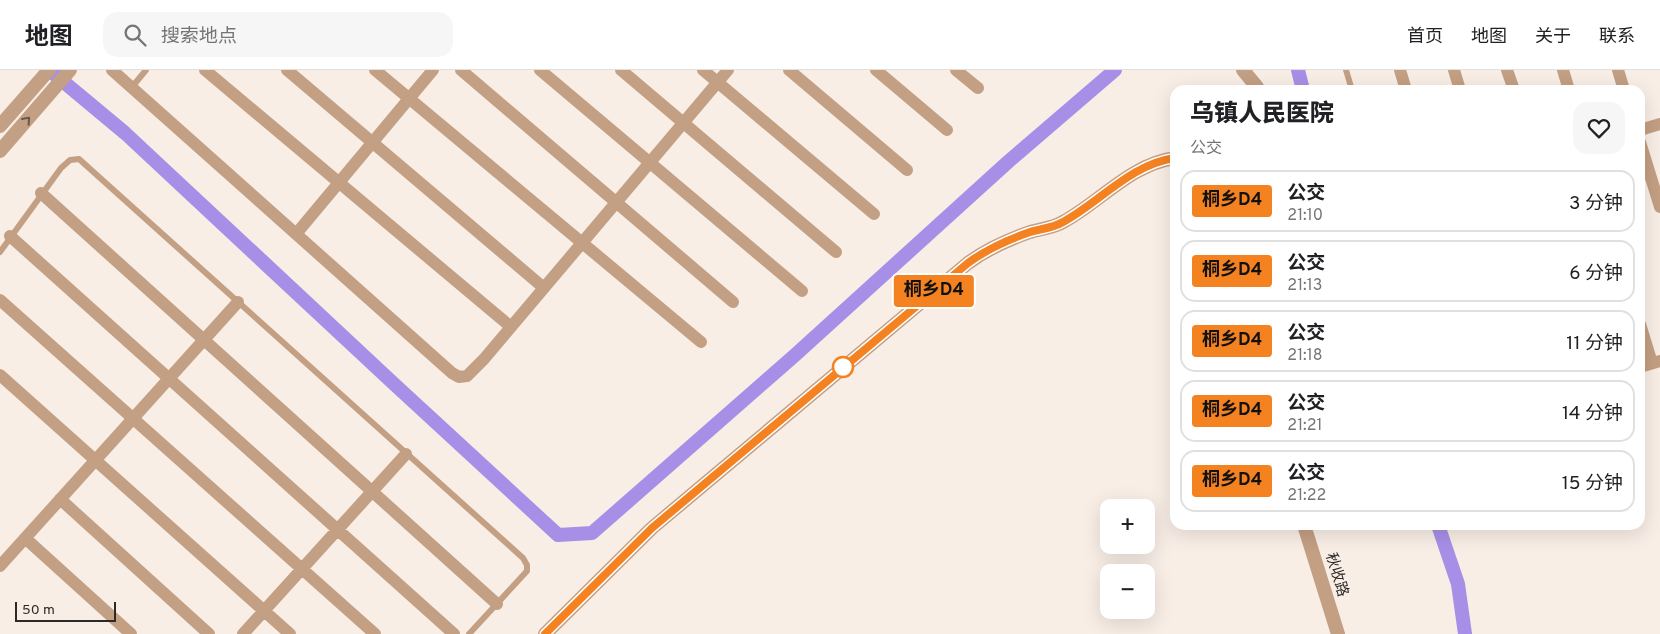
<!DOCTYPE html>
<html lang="zh">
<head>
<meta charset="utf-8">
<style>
	body { margin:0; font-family:Overpass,"Noto Sans SC",sans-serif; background:#f6f6f6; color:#202124; height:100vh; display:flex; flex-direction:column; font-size:19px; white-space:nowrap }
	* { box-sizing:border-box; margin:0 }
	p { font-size:16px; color:#757577 }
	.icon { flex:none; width:28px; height:28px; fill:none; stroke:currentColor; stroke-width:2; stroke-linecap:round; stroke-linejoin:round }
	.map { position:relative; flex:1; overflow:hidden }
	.panel { position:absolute; left:1170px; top:15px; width:475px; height:445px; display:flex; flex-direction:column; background:#fff; border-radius:15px; box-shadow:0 5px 20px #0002 }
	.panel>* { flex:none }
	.badge { padding:0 10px; border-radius:4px; font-size:18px; line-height:32px }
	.buttons { position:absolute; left:1100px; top:429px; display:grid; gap:10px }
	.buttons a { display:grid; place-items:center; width:55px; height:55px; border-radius:10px; background:#fff; box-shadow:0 5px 20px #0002; font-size:25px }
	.scale { position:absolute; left:15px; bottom:12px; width:101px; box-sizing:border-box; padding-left:5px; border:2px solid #2d2926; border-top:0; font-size:14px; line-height:18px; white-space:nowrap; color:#2d2926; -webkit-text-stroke:4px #f8eee6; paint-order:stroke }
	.map>.badge { position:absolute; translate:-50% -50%; box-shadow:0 0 0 2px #fff }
	.round { display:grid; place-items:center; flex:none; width:52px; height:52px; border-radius:15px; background:#f6f6f6 }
	.summary { display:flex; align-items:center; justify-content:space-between; height:85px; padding:0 20px }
	h1 { font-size:24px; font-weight:800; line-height:38px }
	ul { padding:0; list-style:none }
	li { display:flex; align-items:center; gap:15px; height:62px; margin:0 10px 8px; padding:0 10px; border:2px solid #e0e0e0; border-radius:15px }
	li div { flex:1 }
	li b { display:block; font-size:19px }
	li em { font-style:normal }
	li .badge { min-width:55px; font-weight:700; text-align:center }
	header { display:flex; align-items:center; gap:30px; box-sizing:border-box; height:70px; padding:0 25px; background:#fff; border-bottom:1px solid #e0e0e0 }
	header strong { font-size:24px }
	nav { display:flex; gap:28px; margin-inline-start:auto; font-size:18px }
	.search { width:350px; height:45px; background:#f6f6f6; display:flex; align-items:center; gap:12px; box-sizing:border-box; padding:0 18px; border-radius:15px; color:#757577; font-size:19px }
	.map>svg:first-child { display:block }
</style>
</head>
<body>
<header>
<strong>地图</strong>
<div class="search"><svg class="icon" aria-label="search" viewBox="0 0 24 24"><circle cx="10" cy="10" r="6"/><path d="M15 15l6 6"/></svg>搜索地点</div>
<nav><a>首页</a><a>地图</a><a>关于</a><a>联系</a></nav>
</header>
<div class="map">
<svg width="1660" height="564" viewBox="0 0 1660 564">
	<rect width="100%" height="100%" fill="#f8eee6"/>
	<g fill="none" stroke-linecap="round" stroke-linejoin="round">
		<path stroke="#a78fe7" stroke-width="14" d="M1298,0L1303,20
			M53,3L125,63L393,313L558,465L592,463L794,286L1009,91L1115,0
			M1438,455L1458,514L1465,564"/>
		<path stroke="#c39f83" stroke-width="6" d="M1346,0L1352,20
			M132,17L146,0
			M0,182L61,98L70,90L79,89L523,488L527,495V501L469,564"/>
		<path stroke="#c39f83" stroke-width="12" d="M112,0L452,303L459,307L467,306L484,289L728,0
			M205,0L511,257
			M287,0L544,218
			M375,0L701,272
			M461,0L733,232
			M540,0L802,221
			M621,0L836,182
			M703,0L874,144
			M789,0L907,100
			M876,0L947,60
			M956,0L978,18
			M1400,0L1406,20
			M1454,0L1460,20
			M1507,0L1514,20
			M1563,0L1569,20
			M1618,0L1624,20
			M1640,60L1660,54
			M1640,72L1660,137
			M41,123L497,534
			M296,164L433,0
			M10,166L454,564
			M0,230L375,564
			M1640,254L1652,293
			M1640,297L1660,291
			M0,305L290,564
			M60,429L209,564
			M25,468L131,564
			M0,496L238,232
			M243,564L406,384"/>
		<path stroke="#c39f83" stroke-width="14" d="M1243,0L1257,17L1256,20
			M0,56L49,0
			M0,81L70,0
			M1304,455L1338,564
			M545,564L652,458L968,193C987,179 1007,170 1030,162C1040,159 1053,158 1063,152C1100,132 1131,94 1175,88"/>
	</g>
	<defs><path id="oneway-chevron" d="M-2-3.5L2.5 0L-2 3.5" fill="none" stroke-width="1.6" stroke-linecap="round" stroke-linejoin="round" transform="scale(1.25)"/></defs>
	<use stroke="#69584b" href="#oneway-chevron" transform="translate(27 50) rotate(-49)"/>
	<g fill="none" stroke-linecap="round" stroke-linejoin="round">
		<defs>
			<path id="line" d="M545,564L652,458L968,193C987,179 1007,170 1030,162C1040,159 1053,158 1063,152C1100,132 1131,94 1175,88"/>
		</defs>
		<use href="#line" stroke="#fff" stroke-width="11"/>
		<use href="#line" stroke="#f58220" stroke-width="8"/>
	</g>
	<circle fill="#fff" stroke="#f58220" stroke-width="2.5" cx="843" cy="297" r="10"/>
	<g text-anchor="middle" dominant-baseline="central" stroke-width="4" stroke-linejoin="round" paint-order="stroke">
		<g font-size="15" fill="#2d2926" stroke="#f8eee6">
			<text transform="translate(1336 505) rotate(73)">秋收路</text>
		</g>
	</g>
</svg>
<div class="buttons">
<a>+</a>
<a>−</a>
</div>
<div class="scale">50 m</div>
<b class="badge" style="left:934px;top:221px;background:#f58220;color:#111">桐乡D4</b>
<section class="panel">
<div class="summary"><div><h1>乌镇人民医院</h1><p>公交</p></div><a class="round"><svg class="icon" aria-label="heart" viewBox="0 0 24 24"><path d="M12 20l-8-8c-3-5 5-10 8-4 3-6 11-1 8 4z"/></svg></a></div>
<ul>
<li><span class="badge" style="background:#f58220;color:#111">桐乡D4</span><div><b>公交</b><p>21:10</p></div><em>3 分钟</em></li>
<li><span class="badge" style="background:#f58220;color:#111">桐乡D4</span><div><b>公交</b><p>21:13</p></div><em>6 分钟</em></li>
<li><span class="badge" style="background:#f58220;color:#111">桐乡D4</span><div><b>公交</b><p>21:18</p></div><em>11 分钟</em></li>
<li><span class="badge" style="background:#f58220;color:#111">桐乡D4</span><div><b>公交</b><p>21:21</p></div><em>14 分钟</em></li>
<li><span class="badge" style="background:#f58220;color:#111">桐乡D4</span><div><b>公交</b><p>21:22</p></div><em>15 分钟</em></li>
</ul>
</section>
</div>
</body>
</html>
